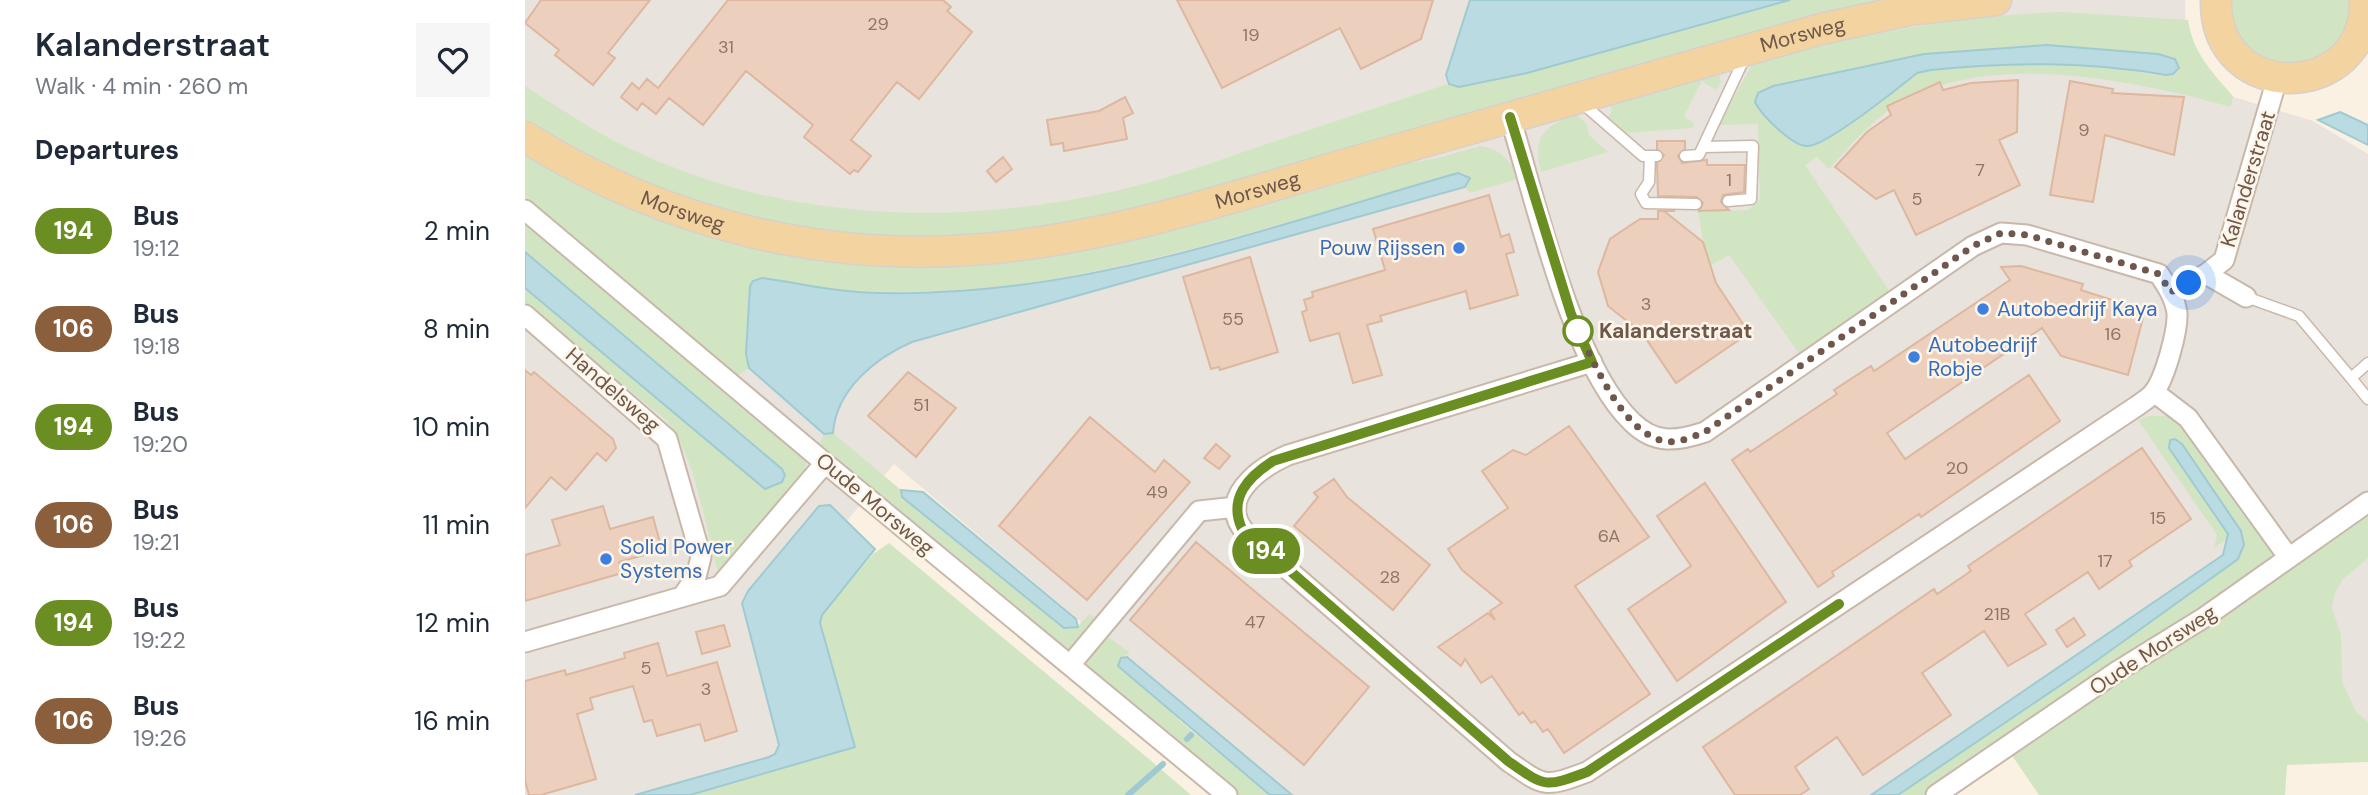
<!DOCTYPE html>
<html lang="en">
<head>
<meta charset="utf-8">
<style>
	body { margin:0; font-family:"DM Sans",sans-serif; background:#f6f6f7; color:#1f2937; height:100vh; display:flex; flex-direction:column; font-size:26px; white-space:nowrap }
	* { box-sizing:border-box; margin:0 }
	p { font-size:23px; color:#747a83 }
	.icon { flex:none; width:38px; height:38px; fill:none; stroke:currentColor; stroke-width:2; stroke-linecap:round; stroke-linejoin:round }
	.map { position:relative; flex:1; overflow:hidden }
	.details { display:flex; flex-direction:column; background:#fff; width:525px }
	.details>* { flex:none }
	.badge { padding:0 14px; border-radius:23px; font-size:24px; line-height:46px }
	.you { position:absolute; width:35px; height:35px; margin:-18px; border:5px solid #fff; border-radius:50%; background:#1a73e8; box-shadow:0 0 0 10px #1a73e833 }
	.map>.badge { position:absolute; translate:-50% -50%; box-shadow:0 0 0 4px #fff }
	h2 { padding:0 35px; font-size:26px; line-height:63px }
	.round { display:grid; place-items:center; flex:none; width:74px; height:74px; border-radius:0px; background:#f6f6f7 }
	.summary { display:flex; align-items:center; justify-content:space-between; height:119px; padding:0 35px }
	h1 { font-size:33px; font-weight:600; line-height:52px }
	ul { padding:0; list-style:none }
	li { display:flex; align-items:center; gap:21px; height:98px; padding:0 35px }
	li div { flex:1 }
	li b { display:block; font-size:26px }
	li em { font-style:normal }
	li .badge { min-width:77px; font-weight:700; text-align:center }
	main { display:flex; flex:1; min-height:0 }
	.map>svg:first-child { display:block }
</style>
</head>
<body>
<main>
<section class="details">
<div class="summary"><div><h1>Kalanderstraat</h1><p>Walk · 4 min · 260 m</p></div><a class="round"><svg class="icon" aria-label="heart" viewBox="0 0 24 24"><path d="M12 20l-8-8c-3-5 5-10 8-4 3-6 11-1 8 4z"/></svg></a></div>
<h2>Departures</h2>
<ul>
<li><span class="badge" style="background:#6b8e23;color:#fff">194</span><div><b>Bus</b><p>19:12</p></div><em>2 min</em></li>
<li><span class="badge" style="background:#8b5e3c;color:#fff">106</span><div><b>Bus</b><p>19:18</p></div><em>8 min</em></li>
<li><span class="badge" style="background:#6b8e23;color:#fff">194</span><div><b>Bus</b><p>19:20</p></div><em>10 min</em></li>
<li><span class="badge" style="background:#8b5e3c;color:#fff">106</span><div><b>Bus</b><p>19:21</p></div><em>11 min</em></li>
<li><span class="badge" style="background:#6b8e23;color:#fff">194</span><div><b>Bus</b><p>19:22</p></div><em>12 min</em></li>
<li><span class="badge" style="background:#8b5e3c;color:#fff">106</span><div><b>Bus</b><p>19:26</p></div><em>16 min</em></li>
</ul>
</section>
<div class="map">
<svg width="1843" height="795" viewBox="0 0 1843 795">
	<rect width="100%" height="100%" fill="#faf1e2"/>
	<path fill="#e9e3dd" d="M0,0H1660L1662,83L1788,121L1843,154V753L1710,555L1349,795H761L369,464L250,608L292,748L126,795H0Z"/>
	<path fill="#d1e5c3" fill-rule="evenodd" d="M1265,0H1417L595,220L390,245L199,218L0,128V86C39,111 77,137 119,155C264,221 432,226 586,192C636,181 684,164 733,147C796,126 860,105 923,84L934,87L956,84Z
		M1700,0H1833L1829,31L1778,71L1719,53Z
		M1536,12L1663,20C1668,53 1687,72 1708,96L1706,107C1609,80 1459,48 1369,107C1344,123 1324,147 1304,169L1292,157L1280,165L1367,295L1276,356L1204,255L1183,267L1173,212L1223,210L1235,199L1233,124L1193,125L1228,63C1331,35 1431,16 1536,12ZM1522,45L1633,54L1650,59L1653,72C1635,81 1603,68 1584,66C1524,61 1466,64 1406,70L1392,73L1306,136L1275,145L1235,112L1399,54Z
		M1193,71L1196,82L1191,90L1177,81L1159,116L1170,124L1167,128L1102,133L1083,117L1087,112L1085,106Z
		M1052,115L1062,124L1064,135L1083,152L1016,172C1007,137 1019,125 1052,115Z
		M955,146C977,149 983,160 996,178L945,193L940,187L945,178L938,173L670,248L592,267L518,281L459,289L377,292L307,290L237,278L229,280L225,286L221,354L224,368L212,376L0,196V152L87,199L160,229L217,245L345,264L913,158Z
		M0,224L279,454L282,461L279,473L199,573L192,569C179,524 171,456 141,420L0,305V288L240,489L257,469L0,252Z
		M1624,416H1640L1656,422L1742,543L1747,552L1746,560L1405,795H1373L1564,666L1713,559L1716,531L1654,440H1645L1644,448L1703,534L1702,539L1689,548L1692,535L1613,420Z
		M308,433L376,490L377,497L539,628L552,627L564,614L575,621L543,655L294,445L299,434Z
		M1843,514V558L1818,579L1810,593L1807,608L1816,635L1817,681L1831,712L1843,722V762L1762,765L1760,795H1514L1486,754Z
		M364,543L624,759L666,795H165L330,747L295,623L297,615L348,554Z
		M578,633L605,653L596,658L655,721L745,795H711L557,667V657Z"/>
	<path fill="#b9dbe1" stroke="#a0cad2" stroke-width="2" d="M945,0H1265L1002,73L934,87L924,84L921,75Z
		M1522,45L1633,54L1650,59L1654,68L1648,74L1641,75C1562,61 1486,62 1406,70L1392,73C1375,87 1301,146 1283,146C1268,147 1236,115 1230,102L1233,93L1248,86L1399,54Z
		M1815,112L1843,125V145L1793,120Z
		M933,173L945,178L940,187L387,342C350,358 311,390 308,433L299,434L224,368L221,354L225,286L228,281L237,278C260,281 283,286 305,289C355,296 410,293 459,289C617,275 781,216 933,173Z
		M0,252L257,469L260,475L257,482L240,489L0,288Z
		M1650,439L1657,444L1716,531L1719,545L1713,559L1564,666L1373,795H1346L1698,555L1703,534L1644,448L1645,440Z
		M376,490L398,492L551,619L553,627L539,628L377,497Z
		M305,505L350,549L297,615L295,623L330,747L165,795H110L244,757L250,754L254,745L217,603L223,591L294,506Z
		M602,657L767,795H745L593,666L596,658Z"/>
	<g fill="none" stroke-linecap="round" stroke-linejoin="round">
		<path stroke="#a0cad2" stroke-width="6" d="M662,739L666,735
			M603,795L638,764"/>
	</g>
	<path fill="#ecd0bd" stroke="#ddb79f" stroke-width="2" d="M16,0H125L83,53L90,58L68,85L30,55L34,50L0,23Z
		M203,0H418L426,7L422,11L447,32L394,99L372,82L326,140L346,156L333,172L329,170L325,174L279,137L288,125L221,71L178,125L144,98L131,114L117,103L112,110L96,97L107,83L114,89L122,79L133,88Z
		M652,0H908L896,39L836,69L815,28L697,88Z
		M1493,80L1492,132L1474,140L1495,185L1391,235L1369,190L1351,199L1310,167L1342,132L1366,115L1362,106L1415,82L1418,90L1446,83Z
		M1545,81L1588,89L1587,93L1659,97L1649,155L1580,135L1568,202L1525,195Z
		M600,97L608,113L598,118L602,139L539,151L538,143L526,145L522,120L574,111Z
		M1132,141H1160V149L1153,156L1157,163L1182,160V165H1220L1219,192L1198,195L1196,202L1204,210L1174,211L1178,203L1172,197L1133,196L1132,163L1139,155L1132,149Z
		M478,157L487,169L471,182L462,171Z
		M964,195L976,237L984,234L989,252L981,254L993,295L945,309L941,291L855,316L857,321L842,325L857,375L828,383L814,333L785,341L777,312L782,310L779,300L788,297L787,292L860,270L848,229Z
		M1133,211H1150H1139L1178,242L1191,283L1224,333L1151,383L1117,333L1083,306L1073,272L1085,239L1115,219H1133Z
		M725,257L753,352L695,370L694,367L686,369L658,277Z
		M1496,266L1558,284L1556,290L1615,309L1618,318L1603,375L1536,356L1517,328L1362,433L1380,459L1504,375L1535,421L1396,517L1394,514L1307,572L1309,576L1293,587L1207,460L1223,449L1225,452L1312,394L1309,390L1346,366L1349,371L1485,280L1476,267Z
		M0,370L6,375L9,372L88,439L91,448L81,461L72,453L41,490L26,477L0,508Z
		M383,372L431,408L391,457L343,416Z
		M565,417L630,472L639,460L665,482L562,600L474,526Z
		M1044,426L1124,537L1050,586L1125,694L1039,753L1023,729L1018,732L1010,721L1006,723L998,712L994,715L967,676L956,683L940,659L936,666L913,647L963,613L970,620L965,611L977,603L937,570L923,549L983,508L957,471L988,450L1001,455Z
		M691,444L705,456L694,469L679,458Z
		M1617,448L1666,519L1604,561L1607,566L1574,589L1563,572L1500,614L1521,644L1483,666L1459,631L1397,673L1426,715L1338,775L1312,737L1270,767L1284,789L1275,795H1210L1178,747L1409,589L1412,594L1446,571L1443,566Z
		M809,479L822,497L905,565L868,610L769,526L793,497L789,493Z
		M1180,483L1261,602L1152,681L1103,609L1166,566L1132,516Z
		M78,506L85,529L128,517L137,550L94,562L97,573L0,601V555L35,545L27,520Z
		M671,542L844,687L779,765L605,620Z
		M1549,618L1560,635L1542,647L1531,630Z
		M199,625L205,646L177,654L171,632Z
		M133,643L142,676L192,662L212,731L180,741L175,724L132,736L127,720L119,722L108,686L65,698L68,709L52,714L71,779L16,795H4L0,781V681L40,670L41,675L100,658L99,653Z"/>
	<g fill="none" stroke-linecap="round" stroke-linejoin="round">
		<defs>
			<path id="service" d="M1057,103L1118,156H1132
				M1178,147L1228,146L1226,199L1203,201
				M1125,156L1124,182L1116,194L1121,203L1171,204
				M1160,156L1174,155L1220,57
				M1721,297L1774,316L1826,378L1843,363
				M1826,378L1843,399"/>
			<path id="minor" d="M985,117C1010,198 1047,365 1107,422C1130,445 1153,441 1180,432L1448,246L1476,233L1502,235L1634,274C1642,286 1650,298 1652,313C1653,331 1640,378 1629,392C1625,398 1617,402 1612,406L1062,772C1019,788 1020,787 983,761L722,534C689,500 734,468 763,455L1067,362
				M0,210L300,463L702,795
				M1681,274L1721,297
				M1646,292L1681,274L1699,260L1752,79
				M0,315L142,439L176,557L171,577L157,597
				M1629,392L1663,418L1764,558
				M0,642L195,586L300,463
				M545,665L674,511L711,507
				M1411,795L1591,672L1680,617L1843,502"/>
			<g id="primary">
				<path d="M1691,0C1689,106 1843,102 1840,0"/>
				<path id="s1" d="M0,137C138,223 296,263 458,249C591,238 719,193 846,157C996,114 1146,71 1296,29L1384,10L1471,0"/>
			</g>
		</defs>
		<use href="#service" stroke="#c9b8aa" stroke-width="13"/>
		<use href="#minor" stroke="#c9b8aa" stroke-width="23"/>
		<use href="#primary" stroke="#d7d0cd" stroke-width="33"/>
		<use href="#service" stroke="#fff" stroke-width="10"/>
		<use href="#minor" stroke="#fff" stroke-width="19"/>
		<use href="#primary" stroke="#f3d4a0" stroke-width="30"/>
	</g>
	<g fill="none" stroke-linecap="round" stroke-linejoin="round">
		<defs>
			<path id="line" d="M985,117L1046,314L1067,362L748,461C723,477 703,498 717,529L983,761C1020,787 1019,788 1062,772L1314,604"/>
		</defs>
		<use href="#line" stroke="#fff" stroke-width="16"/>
		<use href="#line" stroke="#6b8e23" stroke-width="10"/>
		<path stroke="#6f584b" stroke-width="7" stroke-dasharray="0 12.6" d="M1053,331C1071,365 1104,450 1154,441C1163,439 1172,435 1180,432L1448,246L1476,233L1502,235L1634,274L1646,292L1664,283"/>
	</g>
	<g fill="#3f7fe0" stroke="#fdf5e8" stroke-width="2.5">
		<circle cx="934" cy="248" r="7"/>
		<circle cx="1458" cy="309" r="7"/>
		<circle cx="1389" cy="357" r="7"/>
		<circle cx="81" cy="559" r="7"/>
	</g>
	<circle fill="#fff" stroke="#6b8e23" stroke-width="3.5" cx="1053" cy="331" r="14"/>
	<g text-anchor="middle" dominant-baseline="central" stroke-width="5" stroke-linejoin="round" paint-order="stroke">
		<g font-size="18" fill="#8e7668">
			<text x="353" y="24">29</text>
			<text x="726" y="35">19</text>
			<text x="201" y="47">31</text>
			<text x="1559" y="130">9</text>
			<text x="1455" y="170">7</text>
			<text x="1204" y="180">1</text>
			<text x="1392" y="199">5</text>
			<text x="1121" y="304">3</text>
			<text x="708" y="319">55</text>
			<text x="1588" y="334">16</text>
			<text x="396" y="405">51</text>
			<text x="1432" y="468">20</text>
			<text x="632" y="492">49</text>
			<text x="1633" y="518">15</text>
			<text x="1084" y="536">6A</text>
			<text x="1580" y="561">17</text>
			<text x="865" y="577">28</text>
			<text x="1472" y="614">21B</text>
			<text x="730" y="622">47</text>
			<text x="121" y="668">5</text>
			<text x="181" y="689">3</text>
		</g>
		<g font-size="21" fill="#6f584b" stroke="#fdf5e8">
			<text stroke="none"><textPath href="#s1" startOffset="1328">Morsweg</textPath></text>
			<text transform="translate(1723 179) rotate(-73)">Kalanderstraat</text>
			<text stroke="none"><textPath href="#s1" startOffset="761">Morsweg</textPath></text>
			<text stroke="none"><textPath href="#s1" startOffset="175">Morsweg</textPath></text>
			<text transform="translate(88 390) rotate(41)">Handelsweg</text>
			<text transform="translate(350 504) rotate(40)">Oude Morsweg</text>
			<text transform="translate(1628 650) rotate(-33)">Oude Morsweg</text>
		</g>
		<g font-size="21" fill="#366cbe" stroke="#fdf5e8" text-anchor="start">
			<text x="920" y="248" text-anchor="end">Pouw Rijssen</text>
			<text x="1472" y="309">Autobedrijf Kaya</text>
			<text x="1403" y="345">Autobedrijf<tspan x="1403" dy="24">Robje</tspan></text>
			<text x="95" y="547">Solid Power<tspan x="95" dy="24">Systems</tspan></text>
		</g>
		<g font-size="21" font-weight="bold" fill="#6f584b" stroke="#fdf5e8" text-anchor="start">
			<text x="1074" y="331">Kalanderstraat</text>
		</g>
	</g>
</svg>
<div class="you" style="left:1664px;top:283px"></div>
<b class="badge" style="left:741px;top:551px;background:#6b8e23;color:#fff">194</b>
</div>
</main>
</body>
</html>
